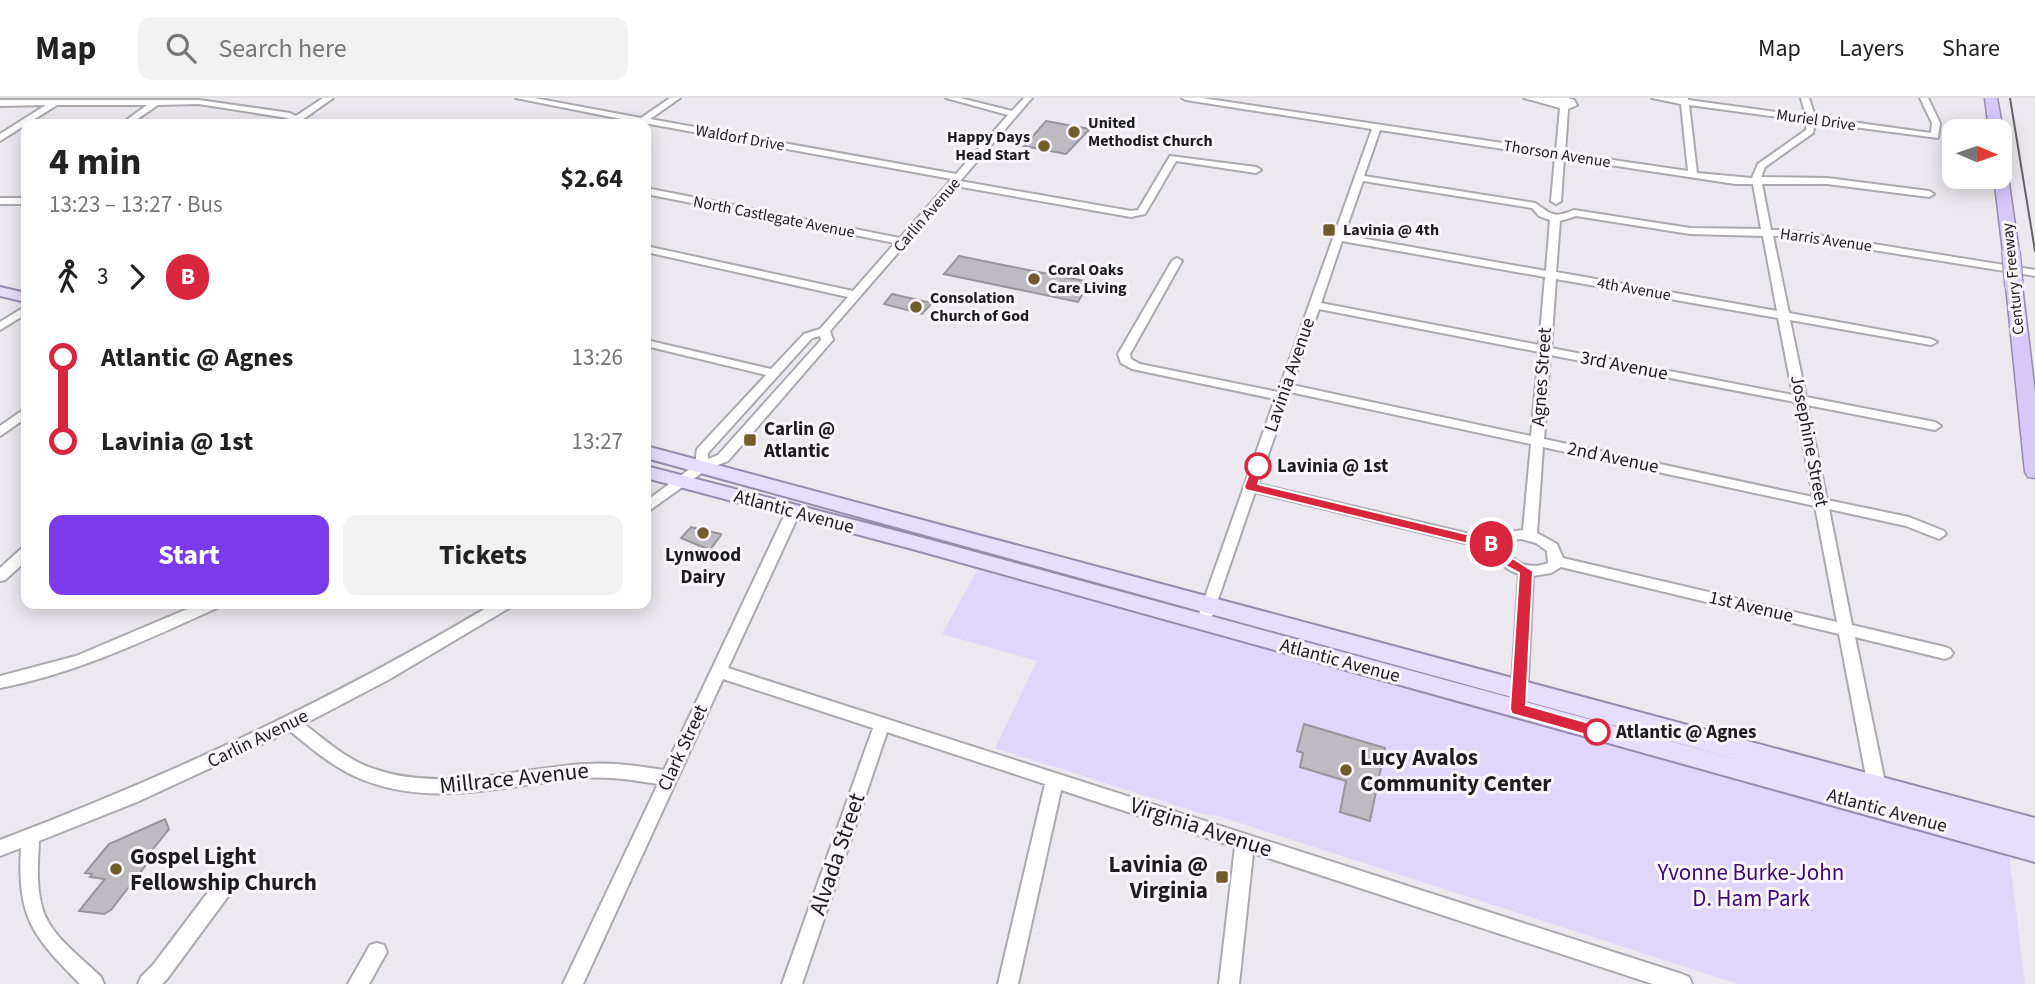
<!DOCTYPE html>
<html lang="en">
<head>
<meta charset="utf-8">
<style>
	body { margin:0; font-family:"Source Sans 3",sans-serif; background:#f2f2f2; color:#222; height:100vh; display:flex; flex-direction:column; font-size:26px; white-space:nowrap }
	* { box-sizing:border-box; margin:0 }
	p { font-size:23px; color:#767676 }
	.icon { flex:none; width:38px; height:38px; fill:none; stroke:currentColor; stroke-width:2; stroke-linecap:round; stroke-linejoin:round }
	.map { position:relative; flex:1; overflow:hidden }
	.drawer { position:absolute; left:21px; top:21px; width:630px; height:490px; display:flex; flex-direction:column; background:#fff; border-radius:14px; box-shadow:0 4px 18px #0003 }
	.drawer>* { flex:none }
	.badge { padding:0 14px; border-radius:23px; font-size:24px; line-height:46px }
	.needle { width:46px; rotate:92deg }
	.tools { position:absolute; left:1942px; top:21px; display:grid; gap:14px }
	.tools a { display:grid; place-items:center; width:70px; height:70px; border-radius:14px; background:#fff; box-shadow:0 4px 18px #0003; font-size:35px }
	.map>.badge { position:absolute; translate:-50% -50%; box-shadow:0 0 0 4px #fff }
	.legs { display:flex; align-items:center; gap:10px; height:77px; padding:0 28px; font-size:23px }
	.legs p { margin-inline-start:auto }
	.summary { display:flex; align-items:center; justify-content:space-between; height:119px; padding:0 28px }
	h1 { font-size:38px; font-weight:700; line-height:52px }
	.cta { display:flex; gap:14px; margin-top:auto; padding:14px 28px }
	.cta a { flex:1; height:80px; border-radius:14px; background:#7c3aed; color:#fff; font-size:28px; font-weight:700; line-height:80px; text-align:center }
	.cta a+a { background:#f2f2f2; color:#222 }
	ul { padding:0 28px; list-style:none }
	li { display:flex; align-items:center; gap:24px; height:84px; font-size:26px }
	li i { display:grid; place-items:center; width:10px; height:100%; margin:0 9px; background:currentColor }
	li i::after { content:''; width:18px; height:18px; margin:-9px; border:5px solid; border-radius:50%; background:#fff }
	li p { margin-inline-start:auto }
	li:first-child i { background:linear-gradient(#0000 50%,currentColor 0) }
	li:last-child i { background:linear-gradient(currentColor 50%,#0000 0) }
	header { display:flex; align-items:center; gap:42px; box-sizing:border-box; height:98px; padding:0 35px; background:#fff; border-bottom:2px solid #e0e0e0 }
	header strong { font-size:33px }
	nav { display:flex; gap:38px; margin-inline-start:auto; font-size:24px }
	.search { width:490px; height:63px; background:#f2f2f2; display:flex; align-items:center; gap:18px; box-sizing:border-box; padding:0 24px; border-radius:14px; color:#767676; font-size:26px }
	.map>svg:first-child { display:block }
</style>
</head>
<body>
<header>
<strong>Map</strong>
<div class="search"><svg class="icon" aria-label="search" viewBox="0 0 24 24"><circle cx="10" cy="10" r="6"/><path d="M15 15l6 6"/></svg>Search here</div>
<nav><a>Map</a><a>Layers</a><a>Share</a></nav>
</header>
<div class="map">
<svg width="2035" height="886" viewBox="0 0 2035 886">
	<rect width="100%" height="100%" fill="#ebe9ef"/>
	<path fill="#e0d6f9" d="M978,471L2009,756L2025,886H1738L1218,718L1206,717L995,650L1037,563L942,536Z"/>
	<path fill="#bdbbc1" stroke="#97959b" stroke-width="2" d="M1046,23L1084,30L1090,31L1066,56L1024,48Z
		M959,158L1038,174L1090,184L1078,204L944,176Z
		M892,196L932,205L922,216L884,206Z
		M691,429L721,436V437L710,452L681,440Z
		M1304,626L1385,650L1370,723L1340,714L1346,683L1300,669L1303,655L1297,653Z
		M165,721L169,731L141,766L146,767L111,812L104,816L79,813L105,781L90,779L92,776L85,775L109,746Z"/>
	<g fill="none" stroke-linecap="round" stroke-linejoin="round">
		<defs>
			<path id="minor" d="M323,0H333L302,22L312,26H286L290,22L287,20L199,6L158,7L130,26H121L147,7H57L0,43V36L46,7L0,8V2H199L290,15L296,18Z
				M516,0H534L641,20L670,0H680L650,21L956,76L1008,17L946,0H960L1012,13L1024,0H1032L960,83L1131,113L1138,112L1170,58L1256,69L1261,72L1256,75L1176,63L1145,116L1131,119L956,88L830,233L833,242L831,244L728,363L706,372L646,415V403L695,367L697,351L766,277L646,248V242L771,271L804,236L820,231L848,199L646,154V148L853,193L895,145L646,96V90L900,140L952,81L644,25L636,26V24ZM820,238L821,242L718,357L708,361V355L812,240Z
				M1182,0H1202L1556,53L1560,10L1524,0H1568L1574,2L1577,7L1568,11L1565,55L1688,73L1681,6L1652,0H1688V2L1806,18L1801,0H1809L1815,19L1931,35L1932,25L1920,0H1928L1940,25L1938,40L1815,24L1813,35L1765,69L1761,79L1827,80L1929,93L1934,96L1929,99L1827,86H1762L1771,132H1786L2035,172V178L1786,138H1773L1789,215L1931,241L1937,244L1931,247L1790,222L1806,299L1935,324L1941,328L1935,332L1807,307L1827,402L1909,419L1944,433L1946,436L1939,441L1906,428L1829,411L1852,527L1945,549L1950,551L1953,555L1950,559L1945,561L1855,539L1887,694L1884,699L1878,701L1872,699L1869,694L1839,536L1561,469L1551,475L1533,478L1527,600L1525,605L1519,606L1513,605L1511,600L1519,476C1506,472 1498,464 1494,452L1255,394L1213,516L1211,520H1201L1199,516L1275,301L1132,271L1121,265L1118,256L1172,163L1177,160L1182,163L1130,256L1131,261L1140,266L1278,294L1372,31L1186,2ZM1689,7L1807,23L1806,32L1758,66L1752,80L1697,75ZM1380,32L1555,59L1551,103L1556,106L1561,103L1564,60L1735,86H1753L1761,131L1690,130L1574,112C1552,121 1552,116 1535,105L1364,78ZM1363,83L1532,110L1539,118L1550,122L1546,173L1344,137ZM1576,118L1690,136L1763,138L1777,213L1556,174L1560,123ZM1342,143L1545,179L1539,247L1321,205ZM1556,181L1778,220L1793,297L1551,250ZM1319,211L1539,254L1531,338L1292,287ZM1550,257L1795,304L1813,399L1544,341ZM1290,294L1531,346L1523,432L1503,435L1495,442L1258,386ZM1543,349L1815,408L1837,524L1563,460L1557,446L1537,435ZM1521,441L1536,445L1547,453L1548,465C1531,472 1508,466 1508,446L1512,442Z
				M0,100H26V106H0Z
				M26,208V216L0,232V224Z
				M26,310V320L0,338V328Z
				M793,409L800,414L728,570L1682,876L1689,879L1692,886H1653L1253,755L1239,886H1219L1235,749L1061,692L1018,886H998L1045,686L887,634L802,886H782L873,630L723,581L583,886H563L658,686C633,682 608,678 583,680C508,686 434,711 361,681C334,670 312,651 290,633L137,704L39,743C38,765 36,788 42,809C49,837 81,859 101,879L104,886H80C33,838 17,821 21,750L0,758V742C172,677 336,600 493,506H511L509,510L388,582L304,626C325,642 346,661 371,670C440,695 514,671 584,666C611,664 638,668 664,672L786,414Z
				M26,450V463L5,482L0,483V470L21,451Z
				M199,506H219L217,510C146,542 77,575 0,590V578L76,558Z
				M225,779L232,781L234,787L232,793L167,881L162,886H138L141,879L153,867L218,781Z
				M377,845L384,847L387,854L369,886H348L370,847Z"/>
			<path id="major" d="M0,189L26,195V204L0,198Z
				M646,348L2035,720V742L1935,715L2035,742V764L916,452L646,380V368L916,438L1743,663L646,360Z"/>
			<path id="highway" d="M1985,0H1997L2003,33L2001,36L2000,33H1989Z
				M2000,68L2007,72L2019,154L2011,159L2003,154L1994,79H2000Z
				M2014,183L2022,188L2035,294V380L2028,379L2025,374L2006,188Z"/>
		</defs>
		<use href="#minor" stroke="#aaa9ae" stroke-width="4"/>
		<use href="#major" stroke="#968bad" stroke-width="4"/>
		<use href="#highway" stroke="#968bad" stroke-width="3"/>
		<use href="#minor" fill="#fff" fill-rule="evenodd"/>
		<use href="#major" fill="#e7defc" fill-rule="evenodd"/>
		<use href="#highway" fill="#d7c8fa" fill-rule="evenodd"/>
		<path stroke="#646366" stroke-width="2" d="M2010,0L2035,153"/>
		<defs>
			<path id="highway-bridge" d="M2011,154L2014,188"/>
		</defs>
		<use href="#highway-bridge" stroke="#968bad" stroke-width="20" stroke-linecap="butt"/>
		<use href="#highway-bridge" stroke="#d7c8fa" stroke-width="18"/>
	</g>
	<path fill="#d7263d" stroke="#fff" stroke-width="2" d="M1258,364L1264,368L1258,386L1504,445L1511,459L1533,473L1526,607L1603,629L1605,634L1603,638L1597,640L1512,616L1510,611L1519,475L1501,465L1494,452L1246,392L1244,389L1252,368Z"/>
	<g fill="#705d2c" stroke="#f8f6fc" stroke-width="2.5">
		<circle cx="1074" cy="34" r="7"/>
		<circle cx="1044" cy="48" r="7"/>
		<rect x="1322" y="125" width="14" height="14" rx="3.5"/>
		<circle cx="1034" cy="181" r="7"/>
		<circle cx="916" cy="209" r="7"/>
		<rect x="743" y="335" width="14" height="14" rx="3.5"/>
		<circle cx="703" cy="435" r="7"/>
		<circle cx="1346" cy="672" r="7"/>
		<circle cx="116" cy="771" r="7"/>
		<rect x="1215" y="772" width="14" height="14" rx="3.5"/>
	</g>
	<g fill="#fff" stroke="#d7263d" stroke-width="3.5">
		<circle cx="1258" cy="368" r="12"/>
		<circle cx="1597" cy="634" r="12"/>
	</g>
	<g text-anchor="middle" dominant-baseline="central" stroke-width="6" stroke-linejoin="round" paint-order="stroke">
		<g font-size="16" fill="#1c1b1d" stroke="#f8f6fc">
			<text transform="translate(1816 22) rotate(8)">Muriel Drive</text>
			<text transform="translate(740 40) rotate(10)">Waldorf Drive</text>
			<text transform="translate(1557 56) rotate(9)">Thorson Avenue</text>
			<text transform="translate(927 117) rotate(-49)">Carlin Avenue</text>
			<text transform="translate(774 119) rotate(11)">North Castlegate Avenue</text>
			<text transform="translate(1826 142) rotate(8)">Harris Avenue</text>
			<text transform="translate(2013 181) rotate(-96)">Century Freeway</text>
			<text transform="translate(1634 191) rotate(10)">4th Avenue</text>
		</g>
		<g font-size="16" font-weight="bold" fill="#1c1b1d" stroke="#f8f6fc" text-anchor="start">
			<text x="1088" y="25">United<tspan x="1088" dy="18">Methodist Church</tspan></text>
			<text x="1030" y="39" text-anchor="end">Happy Days<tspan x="1030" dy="18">Head Start</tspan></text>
			<text x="1343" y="132">Lavinia @ 4th</text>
			<text x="1048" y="172">Coral Oaks<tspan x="1048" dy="18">Care Living</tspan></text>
			<text x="930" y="200">Consolation<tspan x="930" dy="18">Church of God</tspan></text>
		</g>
		<g font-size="19" fill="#1c1b1d" stroke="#f8f6fc">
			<text transform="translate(1624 268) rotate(11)">3rd Avenue</text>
			<text transform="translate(1290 277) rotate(-71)">Lavinia Avenue</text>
			<text transform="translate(1542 279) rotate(-86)">Agnes Street</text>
			<text transform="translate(1809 343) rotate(79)">Josephine Street</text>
			<text transform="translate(1613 360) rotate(12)">2nd Avenue</text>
			<text transform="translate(794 414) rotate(15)">Atlantic Avenue</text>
			<text transform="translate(1751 509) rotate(13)">1st Avenue</text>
			<text transform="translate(1340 563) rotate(15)">Atlantic Avenue</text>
			<text transform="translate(258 641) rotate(-26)">Carlin Avenue</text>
			<text transform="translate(683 650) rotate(-65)">Clark Street</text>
			<text transform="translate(1887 713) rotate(15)">Atlantic Avenue</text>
		</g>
		<g font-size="19" font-weight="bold" fill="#1c1b1d" stroke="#f8f6fc" text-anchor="start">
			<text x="764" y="331">Carlin @<tspan x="764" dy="22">Atlantic</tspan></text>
			<text x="703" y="457" text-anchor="middle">Lynwood<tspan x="703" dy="22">Dairy</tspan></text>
		</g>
		<g font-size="19" font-weight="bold" fill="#1c1b1d" stroke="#f8f6fc" text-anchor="start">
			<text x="1277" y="368">Lavinia @ 1st</text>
			<text x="1616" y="634">Atlantic @ Agnes</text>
		</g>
		<g font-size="23" font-weight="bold" fill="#1c1b1d" stroke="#f8f6fc" text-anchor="start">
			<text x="1360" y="659">Lucy Avalos<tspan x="1360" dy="26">Community Center</tspan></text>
			<text x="130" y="758">Gospel Light<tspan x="130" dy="26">Fellowship Church</tspan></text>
			<text x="1208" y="766" text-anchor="end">Lavinia @<tspan x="1208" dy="26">Virginia</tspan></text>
		</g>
		<g font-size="23" fill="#1c1b1d" stroke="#f8f6fc">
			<text transform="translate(514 680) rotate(-6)">Millrace Avenue</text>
			<text transform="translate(1201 729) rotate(18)">Virginia Avenue</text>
			<text transform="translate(837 756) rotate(-71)">Alvada Street</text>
		</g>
		<g font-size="23" fill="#3e0a72" stroke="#f8f6fc">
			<text x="1751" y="774">Yvonne Burke-John<tspan x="1751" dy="26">D. Ham Park</tspan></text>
		</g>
	</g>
</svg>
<div class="tools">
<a><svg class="needle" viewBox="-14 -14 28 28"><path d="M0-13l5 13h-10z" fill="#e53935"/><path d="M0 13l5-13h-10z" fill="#767676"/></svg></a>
</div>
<b class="badge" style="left:1491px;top:446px;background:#d7263d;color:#fff">B</b>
<section class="drawer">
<div class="summary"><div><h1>4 min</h1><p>13:23 – 13:27 · Bus</p></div><b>$2.64</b></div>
<div class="legs"><svg class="icon" aria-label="walk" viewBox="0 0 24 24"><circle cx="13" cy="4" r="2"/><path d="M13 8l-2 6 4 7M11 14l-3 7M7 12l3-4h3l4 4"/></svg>3<svg class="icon" aria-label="forward" viewBox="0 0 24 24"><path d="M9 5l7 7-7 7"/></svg><b class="badge" style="background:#d7263d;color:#fff">B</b></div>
<ul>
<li><i style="color:#d7263d"></i><b>Atlantic @ Agnes</b><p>13:26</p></li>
<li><i style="color:#d7263d"></i><b>Lavinia @ 1st</b><p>13:27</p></li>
</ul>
<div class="cta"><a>Start</a><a>Tickets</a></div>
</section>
</div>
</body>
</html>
